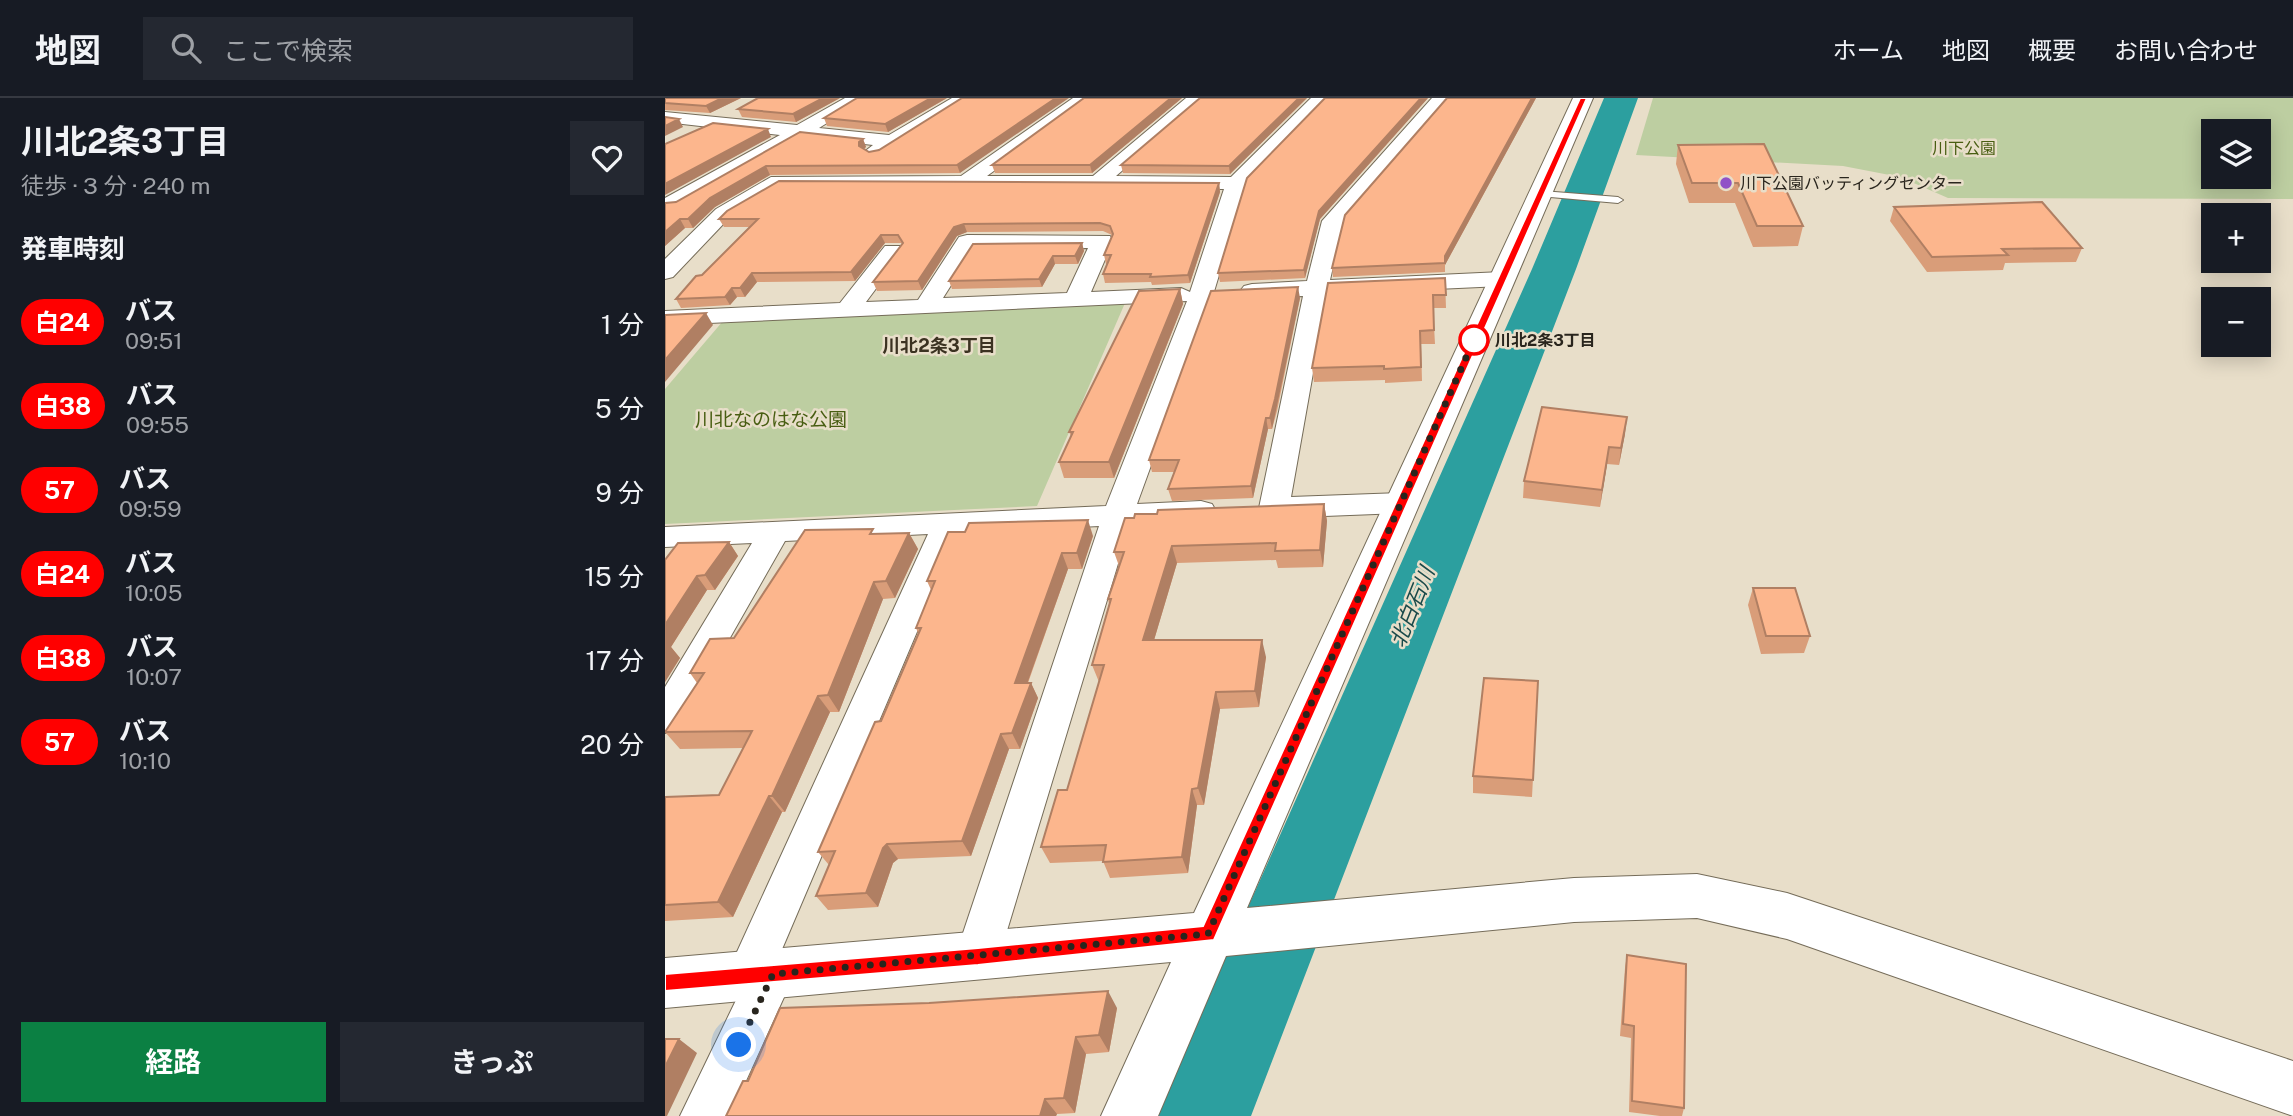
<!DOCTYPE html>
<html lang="ja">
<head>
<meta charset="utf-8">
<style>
	body { margin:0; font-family:"Public Sans","Noto Sans JP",sans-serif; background:#242831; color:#f1f3f6; height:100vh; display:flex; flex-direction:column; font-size:26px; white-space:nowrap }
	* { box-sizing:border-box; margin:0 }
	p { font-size:23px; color:#9ea1a6 }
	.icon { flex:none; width:38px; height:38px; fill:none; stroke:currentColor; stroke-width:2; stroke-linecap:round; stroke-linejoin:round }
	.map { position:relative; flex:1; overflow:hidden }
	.panel { display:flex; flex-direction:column; background:#171b24; width:665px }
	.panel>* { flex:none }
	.badge { padding:0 14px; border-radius:23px; font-size:24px; line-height:46px }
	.tools { position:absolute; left:1536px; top:21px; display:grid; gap:14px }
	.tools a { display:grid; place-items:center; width:70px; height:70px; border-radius:0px; background:#171b24; box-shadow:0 4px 18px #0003; font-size:35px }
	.you { position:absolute; width:35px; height:35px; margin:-18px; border:5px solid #fff; border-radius:50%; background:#1a73e8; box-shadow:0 0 0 10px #1a73e833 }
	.map>.badge { position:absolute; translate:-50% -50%; box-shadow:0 0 0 4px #fff }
	h2 { padding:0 21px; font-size:26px; line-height:63px }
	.round { display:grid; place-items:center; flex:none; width:74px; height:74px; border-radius:0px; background:#242831 }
	.summary { display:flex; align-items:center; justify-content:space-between; height:119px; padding:0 21px }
	h1 { font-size:33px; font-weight:700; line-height:52px }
	.action { display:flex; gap:14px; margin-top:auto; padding:14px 21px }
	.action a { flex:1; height:80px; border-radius:0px; background:#0b8043; color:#fff; font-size:28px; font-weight:700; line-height:80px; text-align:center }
	.action a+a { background:#242831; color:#f1f3f6 }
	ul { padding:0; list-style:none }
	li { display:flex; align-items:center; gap:21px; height:84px; padding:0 21px }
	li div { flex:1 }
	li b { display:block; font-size:26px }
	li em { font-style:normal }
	li .badge { min-width:77px; font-weight:700; text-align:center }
	header { display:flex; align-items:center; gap:42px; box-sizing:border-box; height:98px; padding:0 35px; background:#171b24; border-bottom:2px solid #363941 }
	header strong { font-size:33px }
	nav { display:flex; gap:38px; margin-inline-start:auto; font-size:24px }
	.search { width:490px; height:63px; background:#242831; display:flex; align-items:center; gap:18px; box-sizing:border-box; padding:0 24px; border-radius:0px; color:#9ea1a6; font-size:26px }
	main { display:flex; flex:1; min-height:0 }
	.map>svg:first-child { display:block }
</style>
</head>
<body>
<header>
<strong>地図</strong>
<div class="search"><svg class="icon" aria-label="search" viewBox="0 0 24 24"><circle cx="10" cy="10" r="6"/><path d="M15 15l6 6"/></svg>ここで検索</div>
<nav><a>ホーム</a><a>地図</a><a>概要</a><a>お問い合わせ</a></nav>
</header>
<main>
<section class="panel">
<div class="summary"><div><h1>川北2条3丁目</h1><p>徒歩 · 3 分 · 240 m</p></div><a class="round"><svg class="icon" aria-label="heart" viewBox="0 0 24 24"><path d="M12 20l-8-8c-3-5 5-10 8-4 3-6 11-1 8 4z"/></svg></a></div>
<h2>発車時刻</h2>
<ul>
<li><span class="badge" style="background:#f00;color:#fff">白24</span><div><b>バス</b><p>09:51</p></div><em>1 分</em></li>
<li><span class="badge" style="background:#f00;color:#fff">白38</span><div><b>バス</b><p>09:55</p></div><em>5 分</em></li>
<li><span class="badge" style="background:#f00;color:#fff">57</span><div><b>バス</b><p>09:59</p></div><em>9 分</em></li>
<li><span class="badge" style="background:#f00;color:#fff">白24</span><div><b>バス</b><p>10:05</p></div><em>15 分</em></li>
<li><span class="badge" style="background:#f00;color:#fff">白38</span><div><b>バス</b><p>10:07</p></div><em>17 分</em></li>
<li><span class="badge" style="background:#f00;color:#fff">57</span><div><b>バス</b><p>10:10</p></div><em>20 分</em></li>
</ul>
<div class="action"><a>経路</a><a>きっぷ</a></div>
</section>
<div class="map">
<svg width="1628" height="1018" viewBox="0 0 1628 1018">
	<rect width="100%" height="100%" fill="#e8dec9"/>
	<path fill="#bdcea1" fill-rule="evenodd" d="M988,0H1628V101L1283,100L1235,79L1178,68L971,57ZM1549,33H1594V79H1549Z
		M460,205L372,408L0,426V291L58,223Z"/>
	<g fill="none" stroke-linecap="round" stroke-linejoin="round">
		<path fill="#2c9f9f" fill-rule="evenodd" d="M939,0H973L911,171L586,1018H490L867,171Z"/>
		<defs>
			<path id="service" d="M877,93L953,99L958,102L953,105L874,98L872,96Z"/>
			<path id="minor" d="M180,0H202L154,30L224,37L287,0H308L216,58L209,60L199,54L208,47L138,39L14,110L0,112V100L115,37L0,24V14L132,27Z
				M408,0H428L322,78H428L521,0H541L451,78L566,79L646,0H665L581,87L548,197L472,406L536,403L547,406L551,413L547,420L536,423L465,426L334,859L328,874L312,880L296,874L290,859L434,428L294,435L115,856L124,860L130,875L65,1018H15L74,896L67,893L61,878L263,436L120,443L13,631L0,635V589L87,445L0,449V429L441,408L522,203L0,227V213L175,205L220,148H236L239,153L201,204L253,202L294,139L302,137L445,138L448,143L426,194L516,190L525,194L559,91L117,89L65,119L8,179L0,181V161L51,111L106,79L296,78ZM423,150L402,195L278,200L309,151Z
				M767,0H785L678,124L665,182L837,174L845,176L849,181L845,186L837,188L662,196L626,399L736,395L747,398L751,405L747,412L736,415L609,420L598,417L594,410L638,198L587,200L579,198L575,193L579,188L587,186L642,183L657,123Z"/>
			<path id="tertiary" d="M908,0H928L582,810L909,780L1032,776L1122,795L1628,963V1018L1122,841L1032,820L909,824L561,858L493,1018H436L506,864L0,910V860L529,815Z"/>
		</defs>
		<use href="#service" stroke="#756c59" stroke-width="2"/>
		<use href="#minor" stroke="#756c59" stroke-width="2"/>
		<use href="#tertiary" stroke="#756c59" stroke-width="2"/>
		<use href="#service" fill="#fff" fill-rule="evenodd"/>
		<use href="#minor" fill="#fff" fill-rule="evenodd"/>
		<use href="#tertiary" fill="#fff" fill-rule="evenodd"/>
	</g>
	<path fill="#d99d79" d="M0,0H76L45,15L0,12Z
		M175,0L131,24L77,19L73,11Z
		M282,0L223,34L162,28L159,20Z
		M297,0L295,75L105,77L50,109L28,130H20L0,148L11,104L135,34L198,41L201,49L199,51L204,54L214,52Z
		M419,0H517L427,75H330L327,67Z
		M535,0H642L565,76L458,75L456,67Z
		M660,0H763L655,121L640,180L555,184L553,175Z
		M782,0H871L780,167V174L668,179L667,170Z
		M1099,46L1138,128L1133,148L1088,149L1070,105H1024L1011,66L1013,47Z
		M554,85L555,94L525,185L487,187L486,184L440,185L438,176L442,166H441L439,157L447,137L438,133L302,134L292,138L257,192L212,193L208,184L237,146L236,145H220L190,183L92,184L80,199H72L65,207L16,210L11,201L37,177L84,129H59L54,121Z
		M1323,105L1417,150L1411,164L1340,165L1338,172L1262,174L1225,123L1229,109L1322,107Z
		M417,145L419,153L413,166H390L377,189L287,191L284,183Z
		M780,180L781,210H768L770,246H756L757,283L720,285V282L649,284L647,270Z
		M515,191L518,206L449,380H399L394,364L406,338L404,334Z
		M635,200L612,313L607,331H603L588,400L507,403L503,391L509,374H487L484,362Z
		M960,336L954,367L942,366L935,409L858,400L859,383Z
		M659,406L662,423L658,469L613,470L611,462L512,465L489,542L601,559L594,609L555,611L539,707H532L523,775L445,780L438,763L385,765L376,749L402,692L434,584L427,567L444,506L443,501L454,468L449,454L469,420Z
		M244,435L253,451L230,500L218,501L174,614H165L120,714H117L68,819L0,823V807L78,650L15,651L0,634L32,585L25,575L69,540L211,436Z
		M428,438L417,471H403L363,585H366L373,600L355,651H344L306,758L233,761L228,765L213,809L163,812L151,798L164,767L153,754L216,623L253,535L251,530L266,492L262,483Z
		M64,444L73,458L50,492H42L6,549L15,560L0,584V462Z
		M1088,490L1145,538L1139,555L1096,556L1083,507Z
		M873,583L867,699L808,695V678Z
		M962,857L1019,1010L1017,1018H995L964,1014L966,940L955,938L960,870Z
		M452,910L444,954L421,956L410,1015L392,1016L391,1018H61L83,983Z"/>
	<path fill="#b07f63" d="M57,0H76L45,15L41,8Z
		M158,0H175L131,24L128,16Z
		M266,0H282L223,34L220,26Z
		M391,0H404L295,75L292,67Z
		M506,0H517L427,75L425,67Z
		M634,0H642L565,76L564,68Z
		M756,0H763L655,121L640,180L639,172L654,113Z
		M867,0H871L780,167V158Z
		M14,21L18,29L0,38V28Z
		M103,31L106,39L0,97V86Z
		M198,41L201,49L197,52L194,48V44Z
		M101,68L105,77L50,109L28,130L23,121L45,100Z
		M554,85L555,94L525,185L523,177Z
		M15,121L20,130L0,148V134Z
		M299,126L302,134L292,138L257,192L253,183L289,129Z
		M216,137L220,145L190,183L186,174Z
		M417,145L419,153L413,166L410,158Z
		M388,158L390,166L377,189L374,181Z
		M87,175L92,184L80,199L75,190Z
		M633,189L635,200L607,331L605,320Z
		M67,190L72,199L65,207L60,199Z
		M515,191L518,206L449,380L444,364Z
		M41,215L48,227L0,284V262Z
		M962,319L960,336L954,367L956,350Z
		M601,320L603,331L588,400L586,388Z
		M944,349L942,366L935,409L937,392Z
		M659,406L662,423L658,469L655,452Z
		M423,422L428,438L417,471L412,455Z
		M244,435L253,451L230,500L221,483Z
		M64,444L73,458L50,492L40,477Z
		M507,448L512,465L484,559L478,542Z
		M397,455L403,471L357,600L350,585Z
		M32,478L42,492L6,549L15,560L0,584V527Z
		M209,484L218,501L174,614L163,597Z
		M597,542L601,559L594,609L590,593Z
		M366,585L373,600L355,651L347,635Z
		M551,594L555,611L539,707L533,690Z
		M153,598L165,614L120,714L107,698Z
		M336,636L344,651L306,758L297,743Z
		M527,691L532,707L523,775L517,759Z
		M104,698L117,714L68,819L53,804Z
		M222,746L233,761L228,765L213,809L201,795L218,750Z
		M443,893L452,910L444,954L434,937Z
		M411,939L421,956L410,1015L399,1000Z
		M14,941L32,955L2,1018H0V969Z
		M380,1001L392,1016L391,1018H375Z"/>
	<path fill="#fcb68d" stroke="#b07f63" stroke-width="2" d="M0,0H57L41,8L0,5Z
		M93,0H158L128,16L73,11Z
		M192,0H266L220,26L159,20Z
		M297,0H391L292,67L101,68L45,100L23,121H15L0,134V105L11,104L135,34L198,41L194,44V48L204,54L214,52Z
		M419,0H506L425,67H327Z
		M535,0H634L564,68L456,67Z
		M660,0H756L654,113L639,172L553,175L582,80Z
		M782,0H867L780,158V165L667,170L680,117Z
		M0,19L14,21L0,28Z
		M48,25L103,31L0,86V46Z
		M1099,46L1138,128H1092L1073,85H1027L1013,47Z
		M114,83L554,85L523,177L485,179L486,176H438L446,157H439L448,136L445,128L435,125L299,126L289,129L253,183L208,184L238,145L233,137H216L186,174L87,175L75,190H67L60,199L11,201L31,178L37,177L93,121H54L62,113Z
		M1377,104L1417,150L1337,151L1343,157L1267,159L1229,109Z
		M417,145L410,158H388L374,181L284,183L308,146Z
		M780,180L781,197H768L769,232L755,233L756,269L719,271V268L647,270L663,185Z
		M633,189L610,301L605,320H601L586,388L503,391L514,362H484L546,193Z
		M515,191L444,364H394L408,334H404L474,193Z
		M41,215L0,262V217Z
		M877,309L962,319L956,350L944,349L937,392L859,383Z
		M659,406L655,452L610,453L611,445L507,448L478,542H597L590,593L551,594L533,690L527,691L517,759L438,764L441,747L376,749L393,692H402L439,567H427L446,501H443L459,454H449L460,420H469L470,416H492L493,412Z
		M423,422L412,455H397L350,585H366L347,635L336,636L297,743L222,746L218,750L201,795L151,798L170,753L153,754L210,624L216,623L256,530H251L270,483H262L283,434H300L304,425Z
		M208,431L205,436L244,435L221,483L209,484L163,597L153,598L107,698H104L53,804L0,807V699L54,697L87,633L0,634L39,575H25L45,541L69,540L140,432Z
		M64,444L40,477L32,478L0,527V462L13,445Z
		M1088,490H1130L1145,538H1101Z
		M819,580L873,583L868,682L808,678Z
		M962,857L1021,866L1019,1010L967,1003L969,928L958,926Z
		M443,893L434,937L411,939L399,1000L380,1001L375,1018H61L78,983H83L115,910L264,905Z
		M0,941H14L0,969Z"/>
	<path fill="#f00" stroke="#fff" stroke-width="2" d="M915,0H922L549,842L313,867L0,893V876L313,850L538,828Z"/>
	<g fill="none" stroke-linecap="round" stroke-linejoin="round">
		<path stroke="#29251d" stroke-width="7" stroke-dasharray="0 12.6" d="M74,947L108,876L543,836L813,233L809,242"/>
	</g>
	<circle fill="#9151c7" stroke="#e8dec9" stroke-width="2.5" cx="1061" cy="85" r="7"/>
	<circle fill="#fff" stroke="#f00" stroke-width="3.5" cx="809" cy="242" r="14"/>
	<g text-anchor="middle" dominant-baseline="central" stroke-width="5" stroke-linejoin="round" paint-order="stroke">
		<g font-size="16" fill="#485e12" stroke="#e8dec9">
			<text x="1299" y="50">川下公園</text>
		</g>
		<g font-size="16" fill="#29251d" stroke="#e8dec9" text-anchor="start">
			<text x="1075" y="85">川下公園バッティングセンター</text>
		</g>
		<g font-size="16" font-weight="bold" fill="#29251d" stroke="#e8dec9" text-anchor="start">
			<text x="830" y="242">川北2条3丁目</text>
		</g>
		<g font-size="18" font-weight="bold" fill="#3b3221" stroke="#e8dec9">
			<text x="274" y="247">川北2条3丁目</text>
		</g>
		<g font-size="19" fill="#485e12" stroke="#e8dec9">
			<text x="106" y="321">川北なのはな公園</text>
		</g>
		<g font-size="21" font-style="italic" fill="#1a4a4a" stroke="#e8dec9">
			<text transform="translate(747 509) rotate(-68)">北白石川</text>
		</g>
	</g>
</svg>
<div class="tools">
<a><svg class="icon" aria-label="layers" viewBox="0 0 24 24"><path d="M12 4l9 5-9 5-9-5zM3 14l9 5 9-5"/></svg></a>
<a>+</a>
<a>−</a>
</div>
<div class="you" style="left:74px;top:947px"></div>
</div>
</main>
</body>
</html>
